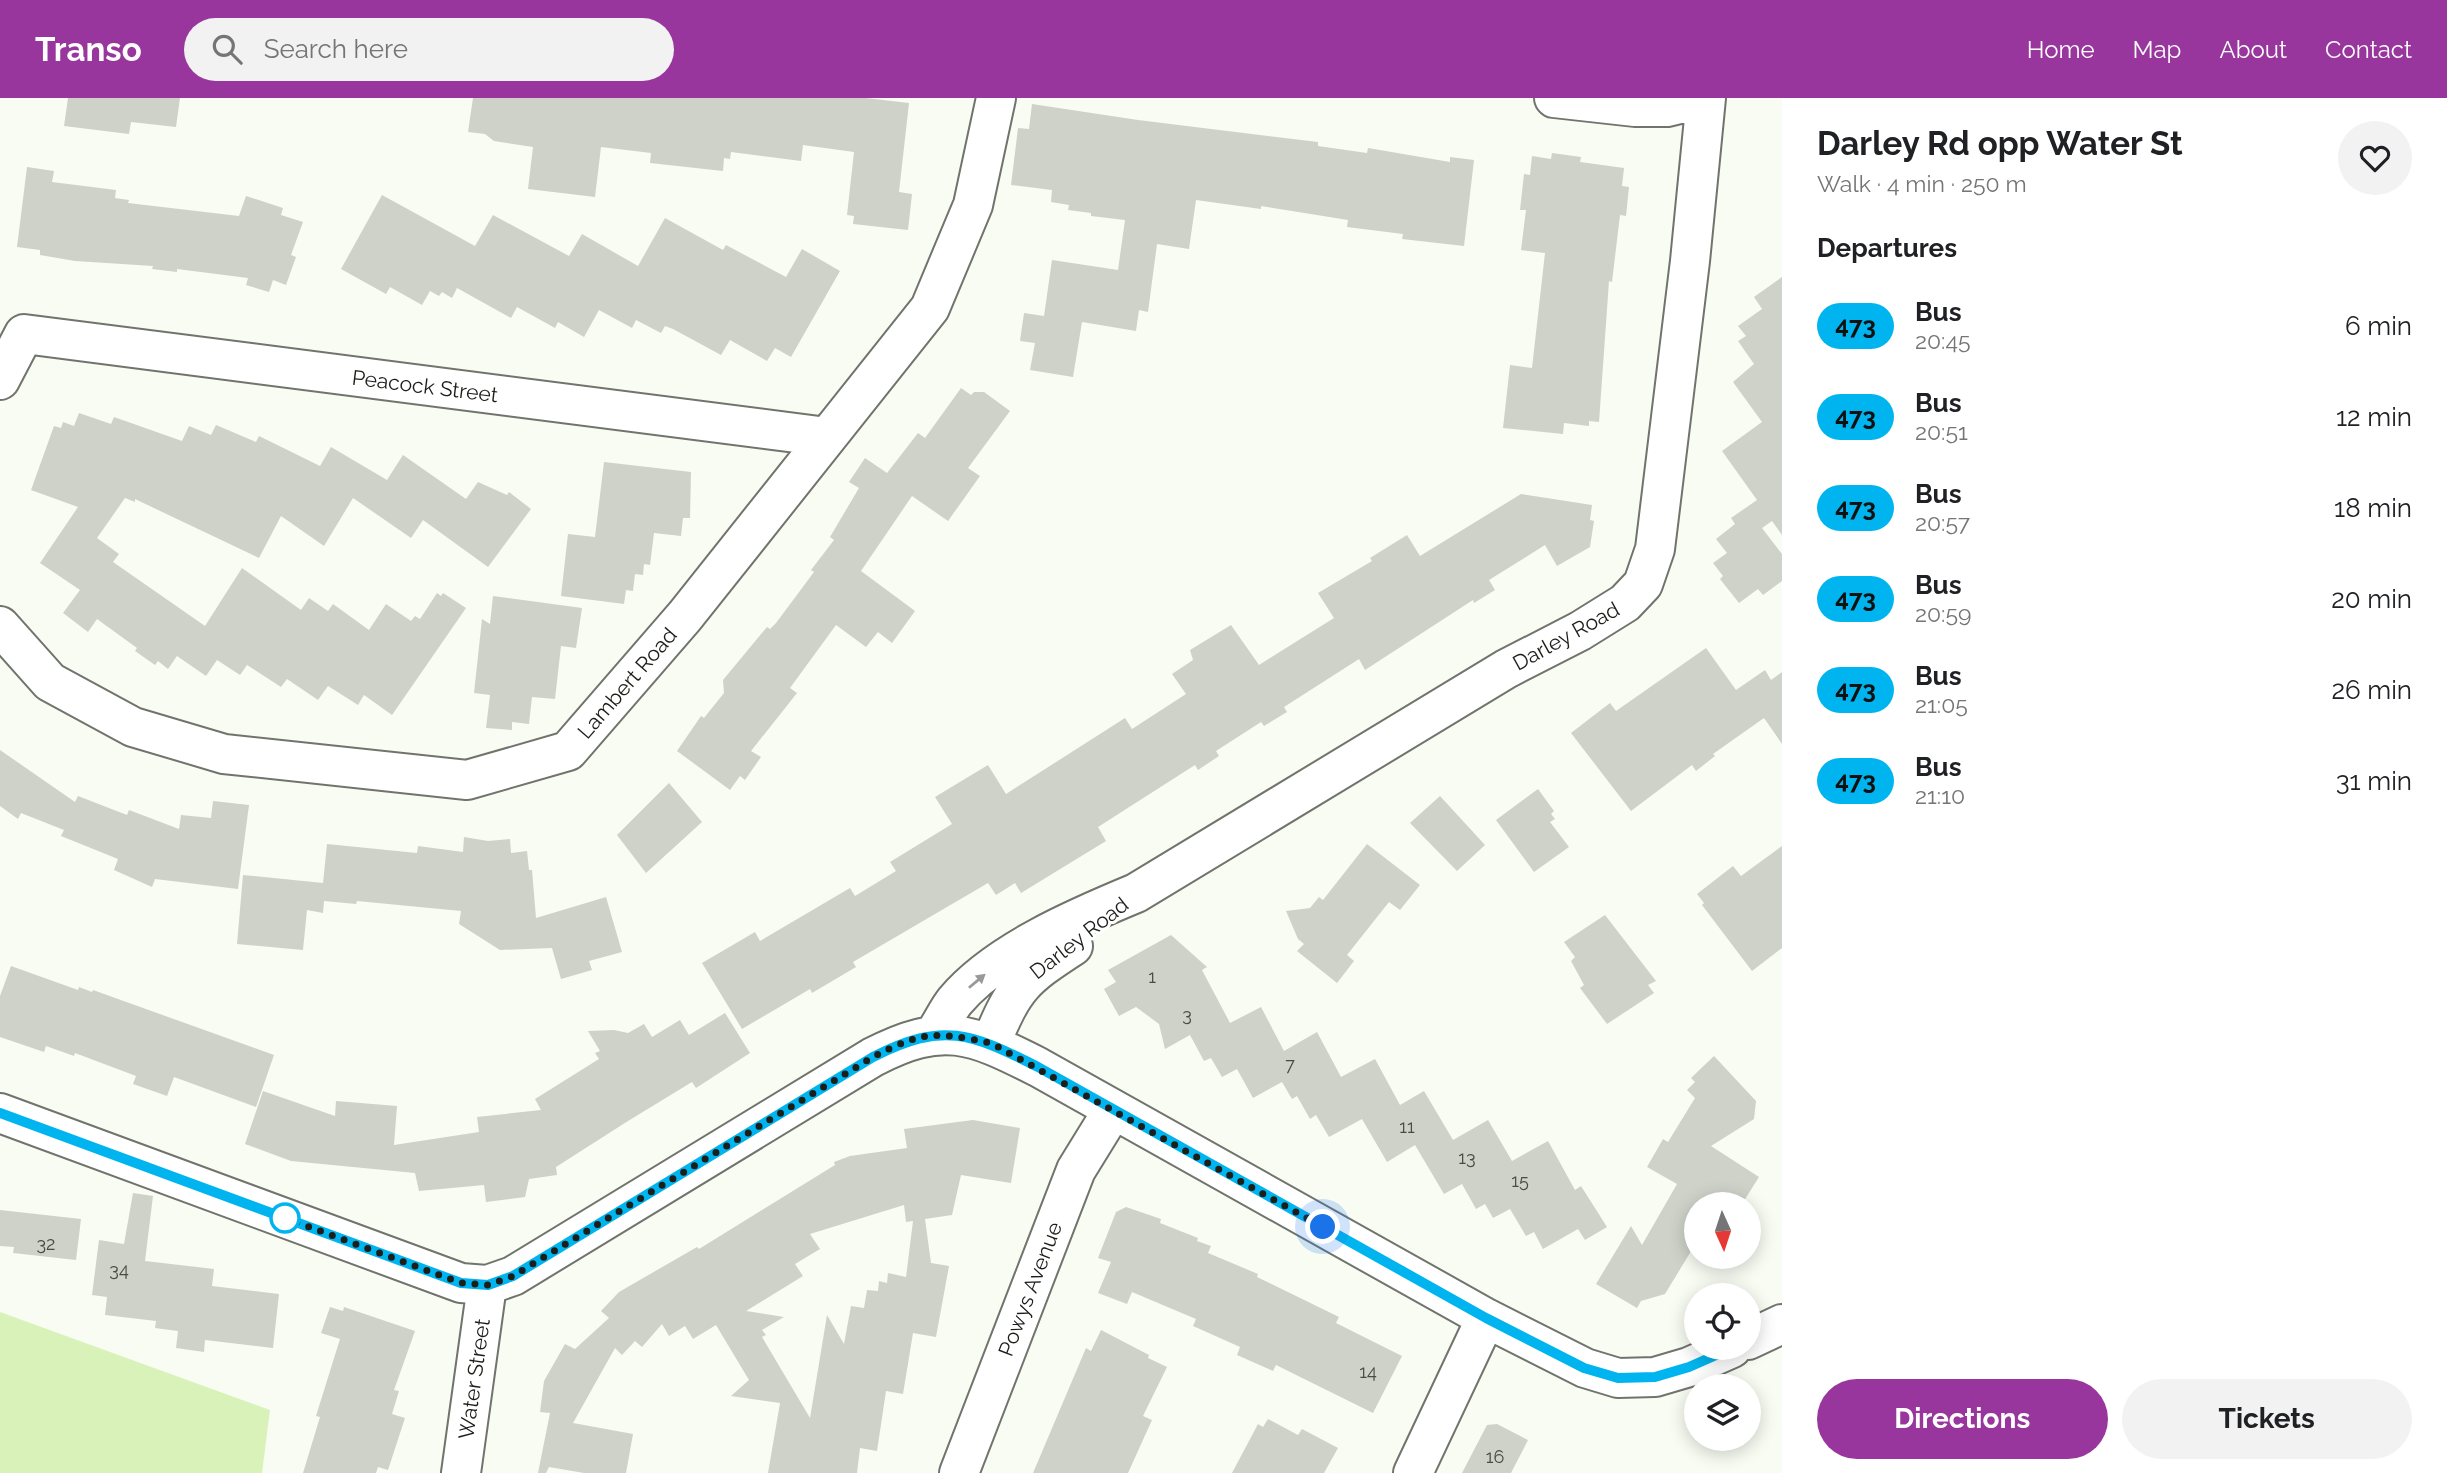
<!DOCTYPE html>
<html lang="en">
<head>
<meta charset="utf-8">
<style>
	body { margin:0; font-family:Raleway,sans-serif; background:#f2f2f2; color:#202124; height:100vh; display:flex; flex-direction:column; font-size:26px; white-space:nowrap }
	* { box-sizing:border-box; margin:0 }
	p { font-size:23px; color:#757577 }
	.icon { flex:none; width:38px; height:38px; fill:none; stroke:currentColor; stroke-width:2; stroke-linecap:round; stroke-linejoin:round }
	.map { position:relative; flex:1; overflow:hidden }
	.drawer { display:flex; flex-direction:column; background:#fff; width:665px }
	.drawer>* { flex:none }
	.badge { padding:0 14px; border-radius:23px; font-size:24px; line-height:46px }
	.needle { width:46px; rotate:177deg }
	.controls { position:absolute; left:1684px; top:1094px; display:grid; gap:14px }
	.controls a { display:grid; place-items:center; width:77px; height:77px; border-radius:50%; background:#fff; box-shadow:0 4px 18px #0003; font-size:35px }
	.you { position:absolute; width:35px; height:35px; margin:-18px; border:5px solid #fff; border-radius:50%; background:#1a73e8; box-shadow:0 0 0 10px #1a73e833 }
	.map>.badge { position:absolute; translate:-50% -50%; box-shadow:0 0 0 4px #fff }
	h2 { padding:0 35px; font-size:26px; line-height:63px }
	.round { display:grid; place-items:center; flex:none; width:74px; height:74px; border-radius:37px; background:#f2f2f2 }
	.summary { display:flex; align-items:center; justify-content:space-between; height:119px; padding:0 35px }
	h1 { font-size:33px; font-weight:700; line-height:52px }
	.action { display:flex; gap:14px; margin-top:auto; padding:14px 35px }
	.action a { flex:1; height:80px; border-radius:42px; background:#98369d; color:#fff; font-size:28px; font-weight:700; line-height:80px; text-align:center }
	.action a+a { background:#f2f2f2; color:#202124 }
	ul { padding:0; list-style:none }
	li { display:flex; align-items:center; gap:21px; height:91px; padding:0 35px }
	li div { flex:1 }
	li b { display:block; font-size:26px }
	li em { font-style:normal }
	li .badge { min-width:77px; font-weight:700; text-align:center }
	header { display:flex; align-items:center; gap:42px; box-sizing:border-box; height:98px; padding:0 35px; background:#98369d; color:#fff }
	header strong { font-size:33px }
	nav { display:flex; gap:38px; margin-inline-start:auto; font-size:24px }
	.search { width:490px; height:63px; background:#f2f2f2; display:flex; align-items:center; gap:18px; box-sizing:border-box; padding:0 24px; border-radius:38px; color:#757577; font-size:26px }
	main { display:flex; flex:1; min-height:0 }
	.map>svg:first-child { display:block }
</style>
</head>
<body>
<header>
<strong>Transo</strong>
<div class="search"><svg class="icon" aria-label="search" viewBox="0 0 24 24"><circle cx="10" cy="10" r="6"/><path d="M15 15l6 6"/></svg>Search here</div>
<nav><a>Home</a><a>Map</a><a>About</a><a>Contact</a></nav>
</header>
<main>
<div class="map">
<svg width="1782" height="1375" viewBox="0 0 1782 1375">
	<rect width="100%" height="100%" fill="#f8fcf3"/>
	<path fill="#d8f2b9" d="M0,1214L270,1312L262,1375H0Z"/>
	<path fill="#ced2c9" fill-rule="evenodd" d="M68,0H180L176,29L131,24L129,36L64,28Z
		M473,0H866L909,5L899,94L912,96L908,132L853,126L854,118L847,117L854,54L803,47L801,63L731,54L730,61L724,60L723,73L650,65L651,55L601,49L595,99L528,91L533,49L494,43L485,36L468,34Z
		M1032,6L1138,22L1318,44V48L1367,55L1368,50L1450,64V59L1474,62L1464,148L1402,141L1403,136L1347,129L1348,122L1261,108V111L1196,102L1189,151L1157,146L1148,214L1139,212L1136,233L1082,224L1073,279L1030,272L1035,245L1020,243L1024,215L1044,218L1052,162L1118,172L1125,122L1091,118V115L1068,112L1069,107L1051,104L1052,92L1011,87L1018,30L1029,31Z
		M1552,55L1581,59L1580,64L1624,70L1622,88L1629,89L1626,118L1620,117L1612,184L1609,183L1599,324L1589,323V328L1564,325L1563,336L1503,330L1510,267L1532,270L1545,155L1521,152L1526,112H1520L1524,76L1530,77L1532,58L1551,61Z
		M27,69L54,73L52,84L116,92L115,100L129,102L128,105L239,118L246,98L283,110L281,117L303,124L291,157L296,159L286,187L273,182L269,194L246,187L248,180L177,171V174L152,171L153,168L75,163L40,157V152L17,149Z
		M382,97L475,148L493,117L569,158L582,136L638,168L665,120L723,152L726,147L786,179L802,151L840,173L791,259L775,250L767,263L730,242L721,257L673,231L665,228L661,235L636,222L632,230L599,212L584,239L558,224L555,230L517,209L511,220L457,190L452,200L442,194L439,198L430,193L422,207L390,189L386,196L341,171Z
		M1782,179V437L1772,423L1762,430L1782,456V483L1763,497L1758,491L1739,505L1720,481L1723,478L1713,465L1727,455L1716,441L1735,426L1731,420L1757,402L1722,353L1762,324L1733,284L1754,266L1738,243L1746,238L1738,228L1762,211L1754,199Z
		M961,290L971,297L974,294H984L1010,313L968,370L980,378L948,423L912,398L861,473L915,513L892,545L878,534L866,549L836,527L790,590L797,595L751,653L761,659L745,682L740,678L730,692L677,653L701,618L704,620L724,595L723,582L767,529L770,531L776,525L814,474L811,472L834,442L830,439L859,390L849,384L865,360L887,375L918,335L925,340Z
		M79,315L111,326L114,319L182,343L189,328L211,337L216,327L256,344L259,338L320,368L331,349L387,382L403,357L466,401L478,384L507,397L509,394L531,411L488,469L423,422L411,440L353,400L324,448L281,418L259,460L135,401V404L125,400L97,440L119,456L113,464L205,528L242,470L301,512L309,500L328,513L333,506L369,532L386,506L411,523L415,518L420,521L437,495L441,498L443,495L466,510L392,617L364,597L358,607L328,588L318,602L287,581L281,589L247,567L240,577L217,562L206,578L177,558L168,571L158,563L155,567L135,553L137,550L97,521L88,534L63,515L80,492L40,465L78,409L31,392L54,328L61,330L63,324L74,328Z
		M604,364L691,374L690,420H683L681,438L654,435L650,467L644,466L643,477L635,476L633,493L626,492L624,506L561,498L568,436L595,439Z
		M1521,396L1592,407L1590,422L1594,423L1590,449L1557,468L1545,447L1489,482L1495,492L1474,505L1473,502L1365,572L1359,561L1284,609L1287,614L1264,628L1261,624L1216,653L1219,658L1198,672L1195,667L1098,729L1106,743L1021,795L1015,785L996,797L988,785L853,864L856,869L812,895L810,891L742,931L702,865L755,834L760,843L850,790L855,798L896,773L890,764L952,726L935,699L988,667L1006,696L1125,620L1132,631L1186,596L1172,576L1193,562L1190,552L1231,527L1259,567L1334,520L1318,495L1372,463L1370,460L1407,437L1420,458Z
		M493,498L582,510L576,550L561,548L555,601L532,599L529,626L512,624V632L486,630L490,597L474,595L482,521L490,526Z
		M1706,550L1736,592L1765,572L1771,582L1782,574V646L1764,620L1713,656L1715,658L1696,673L1692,667L1631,713L1571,635L1610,605L1616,613Z
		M0,652L75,704L78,698L127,717L129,712L179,731L181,717L211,720L213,703L249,707L238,791L155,781L152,789L114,772L118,761L61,738L64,732L21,715L18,721L0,708Z
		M669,685L702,724L646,775L617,737Z
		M1538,691L1554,713L1551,716L1555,721L1550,724L1569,749L1534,774L1496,722Z
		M1440,698L1485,747L1457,773L1410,725Z
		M464,739L488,743L510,741L511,755L527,753L529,772H532L536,820L606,799L622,854L589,863L592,872L561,881L552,850L500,852L459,826L461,813L357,803L356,806L324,803L323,815L307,812L303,852L237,846L243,777L323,785L327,746L417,755L418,748L463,754Z
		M1367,746L1420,787L1400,812L1389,804L1347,857L1354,863L1337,885L1297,853L1304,846L1298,841L1286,813L1310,810L1319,799L1323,802Z
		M1782,748V850L1752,873L1702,807L1704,805L1697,796L1733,768L1741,778Z
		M1605,817L1656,883L1648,887L1654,895L1607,926L1580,890L1584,887L1571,863L1575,859L1564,844Z
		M1171,837L1207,869L1202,872L1230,925L1261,909L1284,953L1317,934L1341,979L1375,961L1400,1007L1424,993L1453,1042L1488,1022L1512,1063L1548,1043L1575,1092L1581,1088L1607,1129L1585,1142L1578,1131L1543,1151L1534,1134L1526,1138L1510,1111L1493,1120L1485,1106L1476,1111L1462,1086L1444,1096L1415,1047L1387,1064L1362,1021L1329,1039L1316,1017L1310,1021L1297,998L1292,1001L1282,984L1253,1000L1237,971L1222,979L1211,960L1204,963L1190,937L1165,951L1159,926L1136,909L1119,918L1104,891L1116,884L1108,872Z
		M11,868L78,892L79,889L92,894L93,892L274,957L256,1009L174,979L167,998L133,986L136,978L75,955L74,958L46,948L44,954L0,939V898Z
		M725,915L750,955L696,990L692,984L628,1023L556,1069L557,1077L529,1081L525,1099L486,1104L484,1087L419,1093L415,1075L291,1063L245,1046L263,993L335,1018L336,1003L397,1008L394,1047L479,1034L477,1019L541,1012L535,1001L599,961L595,955L600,953L588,933L614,932L628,935L644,926L652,939L680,922L689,937Z
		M1714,958L1756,1003L1754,1021L1711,1048L1759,1079L1742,1106H1696V1145L1665,1196L1641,1203L1637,1210L1596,1186L1631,1128L1642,1147L1677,1086L1647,1069L1663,1041L1668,1044L1695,1000L1687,992L1695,984L1691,980Z
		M973,1022L1020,1030L1011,1085L961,1077L952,1117L925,1121L931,1165L949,1168L936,1239L913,1235L903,1296L886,1293L877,1353L860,1350L857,1375H768L780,1305L731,1298L749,1282L716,1227L693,1241L685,1228L669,1238L662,1226L642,1249L635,1243L622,1257L615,1250L573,1325L633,1336L626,1375H584L549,1369L546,1375H538L550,1315L540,1314L544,1283L565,1246L575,1251L609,1220L601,1213L619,1194L697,1149L699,1151L835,1067L834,1064L850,1058L907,1050L904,1031ZM904,1107L906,1124L913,1123L906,1179L888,1175L887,1185L879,1183L878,1193L867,1192L864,1210L851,1208L844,1246L827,1217L810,1320L762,1239L766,1237L762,1232L784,1219L746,1213L803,1178L795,1166L820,1151L810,1136Z
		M133,1095L153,1098L145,1163L214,1171L212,1188L279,1196L273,1250L205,1242L204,1254L176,1250L178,1233L155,1230L156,1223L105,1217L107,1199L92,1197L99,1142L124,1146Z
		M1126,1109L1161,1121L1160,1125L1198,1140L1197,1143L1211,1148L1208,1155L1258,1176L1257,1179L1339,1219L1336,1225L1402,1258L1373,1315L1276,1267L1273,1273L1237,1257L1240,1249L1193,1228L1196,1221L1132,1194L1127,1206L1098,1195L1111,1164L1098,1160L1116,1114Z
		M0,1112L81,1121L76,1162L13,1155L14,1149L0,1148Z
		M330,1209L343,1213L344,1209L415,1233L394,1292L399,1293L392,1316L405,1320L388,1372L378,1369L376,1375H303L320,1319L316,1318L340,1241L321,1235Z
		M1101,1232L1149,1257L1148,1260L1167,1269L1143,1318L1152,1322L1128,1375H1033L1086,1250L1091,1253Z
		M1268,1321L1298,1337L1302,1331L1338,1350L1324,1375H1232L1258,1326L1263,1329Z
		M1497,1326L1528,1342L1511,1375H1462L1487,1327Z"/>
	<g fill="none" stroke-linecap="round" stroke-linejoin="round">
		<defs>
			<path id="minor" d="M1554,0L1635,9H1667L1704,0
				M0,282L24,236L827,339
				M0,528L50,584L133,629L224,656L467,682L568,653L685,518L930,210L973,107L996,0
				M935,935C942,925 947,913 955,903C996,854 1078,819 1136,795L1506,571L1580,533L1625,505L1643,486L1655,451L1690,163L1706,0
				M991,945C1014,889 1022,881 1073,848
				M0,1015L461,1185L487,1187L513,1178L873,959C943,923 971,935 1038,969L1486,1220L1585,1270L1618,1280L1655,1279L1689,1269L1732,1250
				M1748,1242L1782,1226
				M461,1375L487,1187
				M959,1375L1076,1072L1113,1012
				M1413,1375L1486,1220"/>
		</defs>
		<use href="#minor" stroke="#70746c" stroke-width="42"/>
		<use href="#minor" stroke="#fff" stroke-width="38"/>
	</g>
	<defs><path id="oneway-solid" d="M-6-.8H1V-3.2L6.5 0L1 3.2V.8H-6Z" transform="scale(1.75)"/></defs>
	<use fill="#999a98" href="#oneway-solid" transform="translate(977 883) rotate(-40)"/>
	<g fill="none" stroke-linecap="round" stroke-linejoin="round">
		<defs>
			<path id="line" d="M0,1015L461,1185L488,1187L513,1178L873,959C943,923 971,935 1038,969L1486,1220L1584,1270L1618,1280L1655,1279L1689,1269L1732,1250"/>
		</defs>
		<use href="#line" stroke="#fff" stroke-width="16"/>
		<use href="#line" stroke="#00b5ef" stroke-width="10"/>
		<path stroke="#1c1e1a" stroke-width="7" stroke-dasharray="0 12.6" d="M285,1120L461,1185L488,1187L513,1178L873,959C924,932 936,934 991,945L1323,1129"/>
	</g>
	<circle fill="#fff" stroke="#00b5ef" stroke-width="3.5" cx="285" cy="1120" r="14"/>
	<g text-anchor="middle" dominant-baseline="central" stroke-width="6" stroke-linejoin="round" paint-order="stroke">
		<g font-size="18" fill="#484b46">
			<text x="1152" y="878">1</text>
			<text x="1187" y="916">3</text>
			<text x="1290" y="966">7</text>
			<text x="1407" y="1028">11</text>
			<text x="1467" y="1059">13</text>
			<text x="1520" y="1082">15</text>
			<text x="46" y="1145">32</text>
			<text x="119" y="1171">34</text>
			<text x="1368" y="1273">14</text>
			<text x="1495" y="1358">16</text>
		</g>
		<g font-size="21" fill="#1c1e1a" stroke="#fff">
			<text transform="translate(425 288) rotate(7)">Peacock Street</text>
			<text transform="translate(1566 538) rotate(-29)">Darley Road</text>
			<text transform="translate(627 585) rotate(-49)">Lambert Road</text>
			<text transform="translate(1079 840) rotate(-38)">Darley Road</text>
			<text transform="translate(1030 1191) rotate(-69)">Powys Avenue</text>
			<text transform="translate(474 1281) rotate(-82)">Water Street</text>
		</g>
	</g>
</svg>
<div class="controls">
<a><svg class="needle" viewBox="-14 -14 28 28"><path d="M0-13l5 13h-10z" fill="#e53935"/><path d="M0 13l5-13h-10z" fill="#757577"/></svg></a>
<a><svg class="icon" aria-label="locate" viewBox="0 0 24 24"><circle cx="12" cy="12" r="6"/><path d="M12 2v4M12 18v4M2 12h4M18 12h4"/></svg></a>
<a><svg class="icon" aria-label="layers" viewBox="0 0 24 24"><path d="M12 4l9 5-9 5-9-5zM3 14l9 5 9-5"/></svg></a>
</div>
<div class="you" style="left:1323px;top:1129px"></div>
</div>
<section class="drawer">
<div class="summary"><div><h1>Darley Rd opp Water St</h1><p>Walk · 4 min · 250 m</p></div><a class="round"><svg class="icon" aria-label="heart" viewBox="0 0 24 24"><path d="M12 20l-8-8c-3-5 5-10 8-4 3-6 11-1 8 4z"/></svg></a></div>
<h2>Departures</h2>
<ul>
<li><span class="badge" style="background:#00b5ef;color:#111">473</span><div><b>Bus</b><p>20:45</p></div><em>6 min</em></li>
<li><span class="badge" style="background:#00b5ef;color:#111">473</span><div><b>Bus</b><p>20:51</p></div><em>12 min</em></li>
<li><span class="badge" style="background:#00b5ef;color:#111">473</span><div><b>Bus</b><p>20:57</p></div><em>18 min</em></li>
<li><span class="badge" style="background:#00b5ef;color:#111">473</span><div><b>Bus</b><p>20:59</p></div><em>20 min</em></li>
<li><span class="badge" style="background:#00b5ef;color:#111">473</span><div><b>Bus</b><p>21:05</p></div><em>26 min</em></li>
<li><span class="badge" style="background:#00b5ef;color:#111">473</span><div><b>Bus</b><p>21:10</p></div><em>31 min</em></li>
</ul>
<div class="action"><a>Directions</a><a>Tickets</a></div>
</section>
</main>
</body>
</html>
